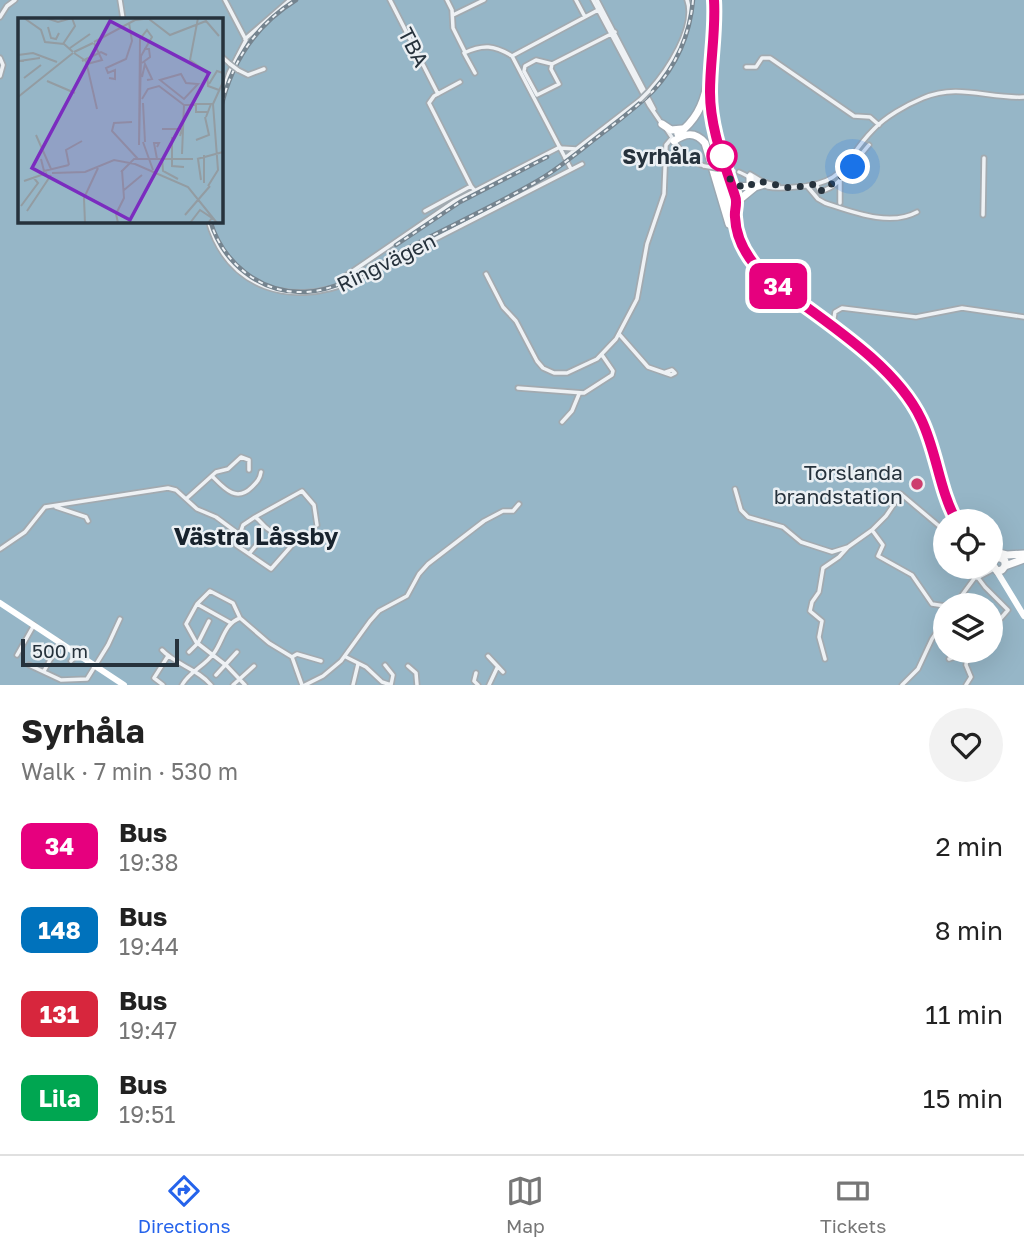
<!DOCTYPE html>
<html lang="en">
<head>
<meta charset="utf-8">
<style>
	body { margin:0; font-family:"Golos Text",sans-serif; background:#f2f2f2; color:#222; height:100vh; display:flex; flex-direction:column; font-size:26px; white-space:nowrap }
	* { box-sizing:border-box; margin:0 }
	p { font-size:23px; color:#767676 }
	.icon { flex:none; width:38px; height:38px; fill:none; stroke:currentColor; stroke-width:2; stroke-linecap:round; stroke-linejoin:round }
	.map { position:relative; height:685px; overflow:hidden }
	.sheet { display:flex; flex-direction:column; background:#fff; flex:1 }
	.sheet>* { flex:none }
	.badge { padding:0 14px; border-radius:10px; font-size:24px; line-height:46px }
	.controls { position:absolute; left:933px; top:509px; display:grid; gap:14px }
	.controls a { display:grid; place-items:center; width:70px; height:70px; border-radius:50%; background:#fff; box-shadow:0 7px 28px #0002; font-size:35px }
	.scale { position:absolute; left:21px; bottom:18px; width:158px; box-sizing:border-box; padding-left:7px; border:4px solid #26323c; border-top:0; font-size:19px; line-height:24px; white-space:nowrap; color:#26323c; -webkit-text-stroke:5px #ebf0f4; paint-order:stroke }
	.you { position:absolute; width:35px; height:35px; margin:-18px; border:5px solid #fff; border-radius:50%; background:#1a73e8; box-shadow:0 0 0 10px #1a73e833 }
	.map>.badge { position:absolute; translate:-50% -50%; box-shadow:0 0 0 4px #fff }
	.round { display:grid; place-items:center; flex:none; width:74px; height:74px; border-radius:37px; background:#f2f2f2 }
	.headline { display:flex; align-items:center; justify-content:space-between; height:119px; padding:0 21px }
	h1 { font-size:33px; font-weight:700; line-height:52px }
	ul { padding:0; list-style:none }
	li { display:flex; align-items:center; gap:21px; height:84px; padding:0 21px }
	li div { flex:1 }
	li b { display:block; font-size:26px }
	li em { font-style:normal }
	li .badge { min-width:77px; font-weight:700; text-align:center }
	.tabs { display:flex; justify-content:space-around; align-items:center; height:98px; border-top:2px solid #e0e0e0; background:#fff; font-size:19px; color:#767676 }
	.tabs a { display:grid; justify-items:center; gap:4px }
	.tabs .on { color:#2563eb }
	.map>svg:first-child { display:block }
</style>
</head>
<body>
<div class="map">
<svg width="1024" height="685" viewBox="0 0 1024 685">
	<rect width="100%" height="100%" fill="#dce2e6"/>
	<path fill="#96b6c7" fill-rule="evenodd" d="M0,0H1024V685H0ZM19,19H220V220H19ZM945,522H990V567H945ZM945,606H990V651H945Z"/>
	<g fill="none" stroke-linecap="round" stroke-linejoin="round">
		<defs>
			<path id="street" d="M120,0L123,19
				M390,0L438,94
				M447,0L452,10L453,28L465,52
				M576,0L585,17
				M593,0L649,105L662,124
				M597,0L654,109
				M453,15L484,0
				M0,17L7,6L15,0
				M245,39L290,0
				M220,55L230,64
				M512,56L598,10
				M0,58L3,65L0,76
				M552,64L551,69L559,84L537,95L524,71L525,66L536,60L552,64L615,32
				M746,67H756L762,58H770L854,116L870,117L879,125
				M238,70L248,75L264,69
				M475,73L464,53C483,44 494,45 512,56L571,169
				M460,82L434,96L429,103L471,186
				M649,91C666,72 697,27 687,0
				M220,101L229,73L246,40L225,0
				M667,130L685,157L704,166
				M560,148L576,149
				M565,158L640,100
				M739,172C749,176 758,184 768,187C777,189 786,188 795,187C848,184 842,161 873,130C885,117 906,105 923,98C959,83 988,99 1024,97
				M750,174L763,182L778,186
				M840,179V203
				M816,184L820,191C840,189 856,159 869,145
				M807,186L818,199L825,203C853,212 890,227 917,212
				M425,211L471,186L475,191
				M983,215L984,158
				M208,220C228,290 292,307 353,281L582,164
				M486,274L503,307L516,321L537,361L543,368L554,373H567L597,359L616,339L637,299L647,244L664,194L666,145L672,138
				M347,275L455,201L560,147
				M833,324L835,312L842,308L916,317L962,308L1024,317
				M619,334L648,367L671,375L675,373L672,370L666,372
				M518,388L584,393L612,375L613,371L602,355
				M562,422L572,411L579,394
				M212,476C224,488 236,503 252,487C257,482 260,479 261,472
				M735,489L741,510L748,517L783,527L801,542L832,552L848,547L872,530L886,516L901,494L945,531
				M186,499L216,472L228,469L241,457L249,460V470
				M56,507L86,517L88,521
				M255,517L243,525L236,545L271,569L293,544C285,537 275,535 268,529C262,525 261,521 255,517L302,491L314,505L317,525
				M872,530L883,545L878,556L912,575L932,604L945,606
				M0,549L25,532L45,507L168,488L176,490L197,509L216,517L239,534
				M249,554L258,543
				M970,567L985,587L1008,610L990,631
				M977,578L994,569
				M197,604L231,623
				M948,606H949
				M954,606L976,576
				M240,618L233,603L210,591L197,604L186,624L196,642L227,666L245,685
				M162,650C176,665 198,669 211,685
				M189,652L198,643L209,621
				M17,655L34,625
				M488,656L503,672
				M292,657L297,654L321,661
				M346,657L366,667L382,682L391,685
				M825,659L819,637L822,621L810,611L812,602L819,592L823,568L839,557L848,547
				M949,659L957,656L967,657L972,651
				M71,661L78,654
				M29,665L61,680L87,679L108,645L120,619
				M385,665L393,675L391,685
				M408,666L416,673L417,685
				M44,671L60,642
				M476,673L474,681L478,685
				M216,675L237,652
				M163,685L154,678L168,656
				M182,685C190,671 205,666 214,653C223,641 224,624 240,618L269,643L292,657L302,685
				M233,685L254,666
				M305,685L323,676L341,661L370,621L379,611L407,596L419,574L428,564L484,521L503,511H513L519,504
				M353,685L358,664
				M489,685L497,668
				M902,685L918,669L932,639L945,620
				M966,685L971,677L966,665L967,657"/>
			<path id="primary" d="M714,0C717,36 710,72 710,108C711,150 733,245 763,274C813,317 884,352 916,410C936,445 938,487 957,522
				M662,124L671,130L682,129
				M678,134C695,121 703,106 707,85
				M674,141C685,133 695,131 705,143L729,224
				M724,165L731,181L739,187L750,186V177
				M735,218L738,201L755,187L762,185
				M990,551L1007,555L1024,554
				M990,561L997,571L1002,570L1005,566V561L1001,558H996L992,562
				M1005,566L1024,559"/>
		</defs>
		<use href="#street" stroke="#a2aab0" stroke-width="7"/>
		<use href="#primary" stroke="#9ba8b2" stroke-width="10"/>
		<use href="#street" stroke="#eef1f4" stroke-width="3.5"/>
		<path stroke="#fff" stroke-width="6" d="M996,570L1024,616
			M0,603L124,685"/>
		<use href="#primary" stroke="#fff" stroke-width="7"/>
		<defs>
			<path id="rail" d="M220,112C230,65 254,26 296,0
				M210,220C222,262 260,294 305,292C343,290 378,264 412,246C454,224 498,204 539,180C564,165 585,146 608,129C623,117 639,105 653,91C676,66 690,34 693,0
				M396,245L460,202L547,157"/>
		</defs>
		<use href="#rail" stroke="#75848f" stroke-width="4.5"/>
		<use href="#rail" stroke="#ebf0f4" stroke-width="2" stroke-dasharray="5" stroke-linecap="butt"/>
		<defs>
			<path id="street-bridge" d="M230,64L238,70
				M640,100L649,91
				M704,166L734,171"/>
		</defs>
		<use href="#street-bridge" stroke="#a2aab0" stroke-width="7" stroke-linecap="butt"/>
		<use href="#street-bridge" stroke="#eef1f4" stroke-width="3.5"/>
	</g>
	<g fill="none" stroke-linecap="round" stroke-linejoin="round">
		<defs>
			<path id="line" d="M714,0C716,31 710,61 710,92C710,129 724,162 735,196C738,203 734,210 735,217C736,242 750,262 767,278C817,317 894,362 921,419C937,452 939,490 957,522"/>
		</defs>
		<use href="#line" stroke="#fff" stroke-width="16"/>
		<use href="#line" stroke="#e6007e" stroke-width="10"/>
		<path stroke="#26323c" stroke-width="7" stroke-dasharray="0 12.6" d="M722,156L721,159L731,181L744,188L759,181L790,188L816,184L819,190L823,191L853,167"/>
	</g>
	<circle fill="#fff" stroke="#e6007e" stroke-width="3.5" cx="722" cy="156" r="14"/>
	<circle fill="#cd3e6e" stroke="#ebf0f4" stroke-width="2.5" cx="917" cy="484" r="7"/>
	<g text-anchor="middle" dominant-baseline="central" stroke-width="5" stroke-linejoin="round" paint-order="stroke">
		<g font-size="21" fill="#26323c" stroke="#ebf0f4">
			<text transform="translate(414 47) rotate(63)">TBA</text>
			<text transform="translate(386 262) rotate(-26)">Ringvägen</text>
		</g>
		<g font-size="21" font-weight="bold" fill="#26323c" stroke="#ebf0f4" text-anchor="end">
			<text x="701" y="156">Syrhåla</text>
		</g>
		<g font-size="21" fill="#26323c" stroke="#ebf0f4" text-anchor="end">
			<text x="903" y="472">Torslanda<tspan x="903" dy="24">brandstation</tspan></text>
		</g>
		<g font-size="24" font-weight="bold" fill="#18232d" stroke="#ebf0f4">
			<text x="256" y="535">Västra Låssby</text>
		</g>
	</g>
	<g transform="translate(18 18)">
		<rect width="205" height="205" fill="#dce2e6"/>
		<path d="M0,0H205V205H0Z" fill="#96b6c7"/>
		<path fill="none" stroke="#939ca2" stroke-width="2" d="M6,0L23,12L27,24L46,26L55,34M28,0L40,4L54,0M180,0L172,42L189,54L190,68L201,72M131,1L152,17L188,3L201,18M30,9L33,20L38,21L41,15M129,12L134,19L123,38L121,127L122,21ZM76,24L117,2L134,0M45,26L57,8L54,0M52,30L72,16M56,34L75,25M56,35L68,43L79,91M0,37L15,35L39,44M6,43H1L22,40M64,43L83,34L89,37M124,45L132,39L131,31H126M69,46L84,42L76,25M163,56L168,65L180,66L166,81L142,62ZM124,59L127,46L134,61L129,62M6,60L23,47M91,60L97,61V52L90,55L88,50L108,41L114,23L111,5M29,63L57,75M191,66L199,53L205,55M0,79L55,35M124,81L130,71L141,68L166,87H178M125,85L127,124M188,99L193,86H178V94H189M114,104L96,105L94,113L120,141M144,111H164L162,118M18,117L33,151M154,119V148L166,149M178,122L191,117L187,99M125,124L135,152M164,136L166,87M186,137V165M144,140L145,153L160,161M23,141L26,153L51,147M139,141L136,125H141L139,129M179,141L205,134M180,141L183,162M51,147L48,132L64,123M103,154L116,141H175M34,155L67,154L96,142L117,146L170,169L199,205M6,163L29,155M190,168L200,152L195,86L205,64M106,172L124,157M3,188L20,165L15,159M9,193L33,157M167,197L192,168M67,205L66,180L80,150M100,205L98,196L106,180L104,152M172,205L182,192L194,200L190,205"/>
		<path fill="#7b2cbf" fill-opacity="0.15" stroke="#7b2cbf" stroke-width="3.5" d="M92,3L191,55L112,202L14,150Z"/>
		<rect width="205" height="205" fill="none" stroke="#26323c" stroke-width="3.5"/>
	</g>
</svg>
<div class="controls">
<a><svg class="icon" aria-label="locate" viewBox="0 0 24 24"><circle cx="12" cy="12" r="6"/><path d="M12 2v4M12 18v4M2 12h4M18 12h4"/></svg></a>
<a><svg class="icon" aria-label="layers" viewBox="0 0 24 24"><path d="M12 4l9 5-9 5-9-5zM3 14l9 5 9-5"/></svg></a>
</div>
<div class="scale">500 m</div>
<div class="you" style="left:853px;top:167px"></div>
<b class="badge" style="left:778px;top:286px;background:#e6007e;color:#fff">34</b>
</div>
<section class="sheet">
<div class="headline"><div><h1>Syrhåla</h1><p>Walk · 7 min · 530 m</p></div><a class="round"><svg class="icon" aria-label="heart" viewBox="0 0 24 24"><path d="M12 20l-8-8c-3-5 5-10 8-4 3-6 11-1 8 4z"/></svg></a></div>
<ul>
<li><span class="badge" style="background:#e6007e;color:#fff">34</span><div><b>Bus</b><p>19:38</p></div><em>2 min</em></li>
<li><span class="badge" style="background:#0072bc;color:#fff">148</span><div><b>Bus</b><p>19:44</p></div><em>8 min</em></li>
<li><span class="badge" style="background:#d7263d;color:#fff">131</span><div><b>Bus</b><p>19:47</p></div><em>11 min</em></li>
<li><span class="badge" style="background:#00a651;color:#fff">Lila</span><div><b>Bus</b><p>19:51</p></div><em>15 min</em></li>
</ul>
</section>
<nav class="tabs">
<a class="on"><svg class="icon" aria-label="directions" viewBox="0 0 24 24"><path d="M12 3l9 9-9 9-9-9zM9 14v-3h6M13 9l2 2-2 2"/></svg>Directions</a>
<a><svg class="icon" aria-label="map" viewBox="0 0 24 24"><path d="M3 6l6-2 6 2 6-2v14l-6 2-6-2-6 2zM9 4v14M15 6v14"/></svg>Map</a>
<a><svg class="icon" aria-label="tickets" viewBox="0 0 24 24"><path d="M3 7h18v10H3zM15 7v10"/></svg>Tickets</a>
</nav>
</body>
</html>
